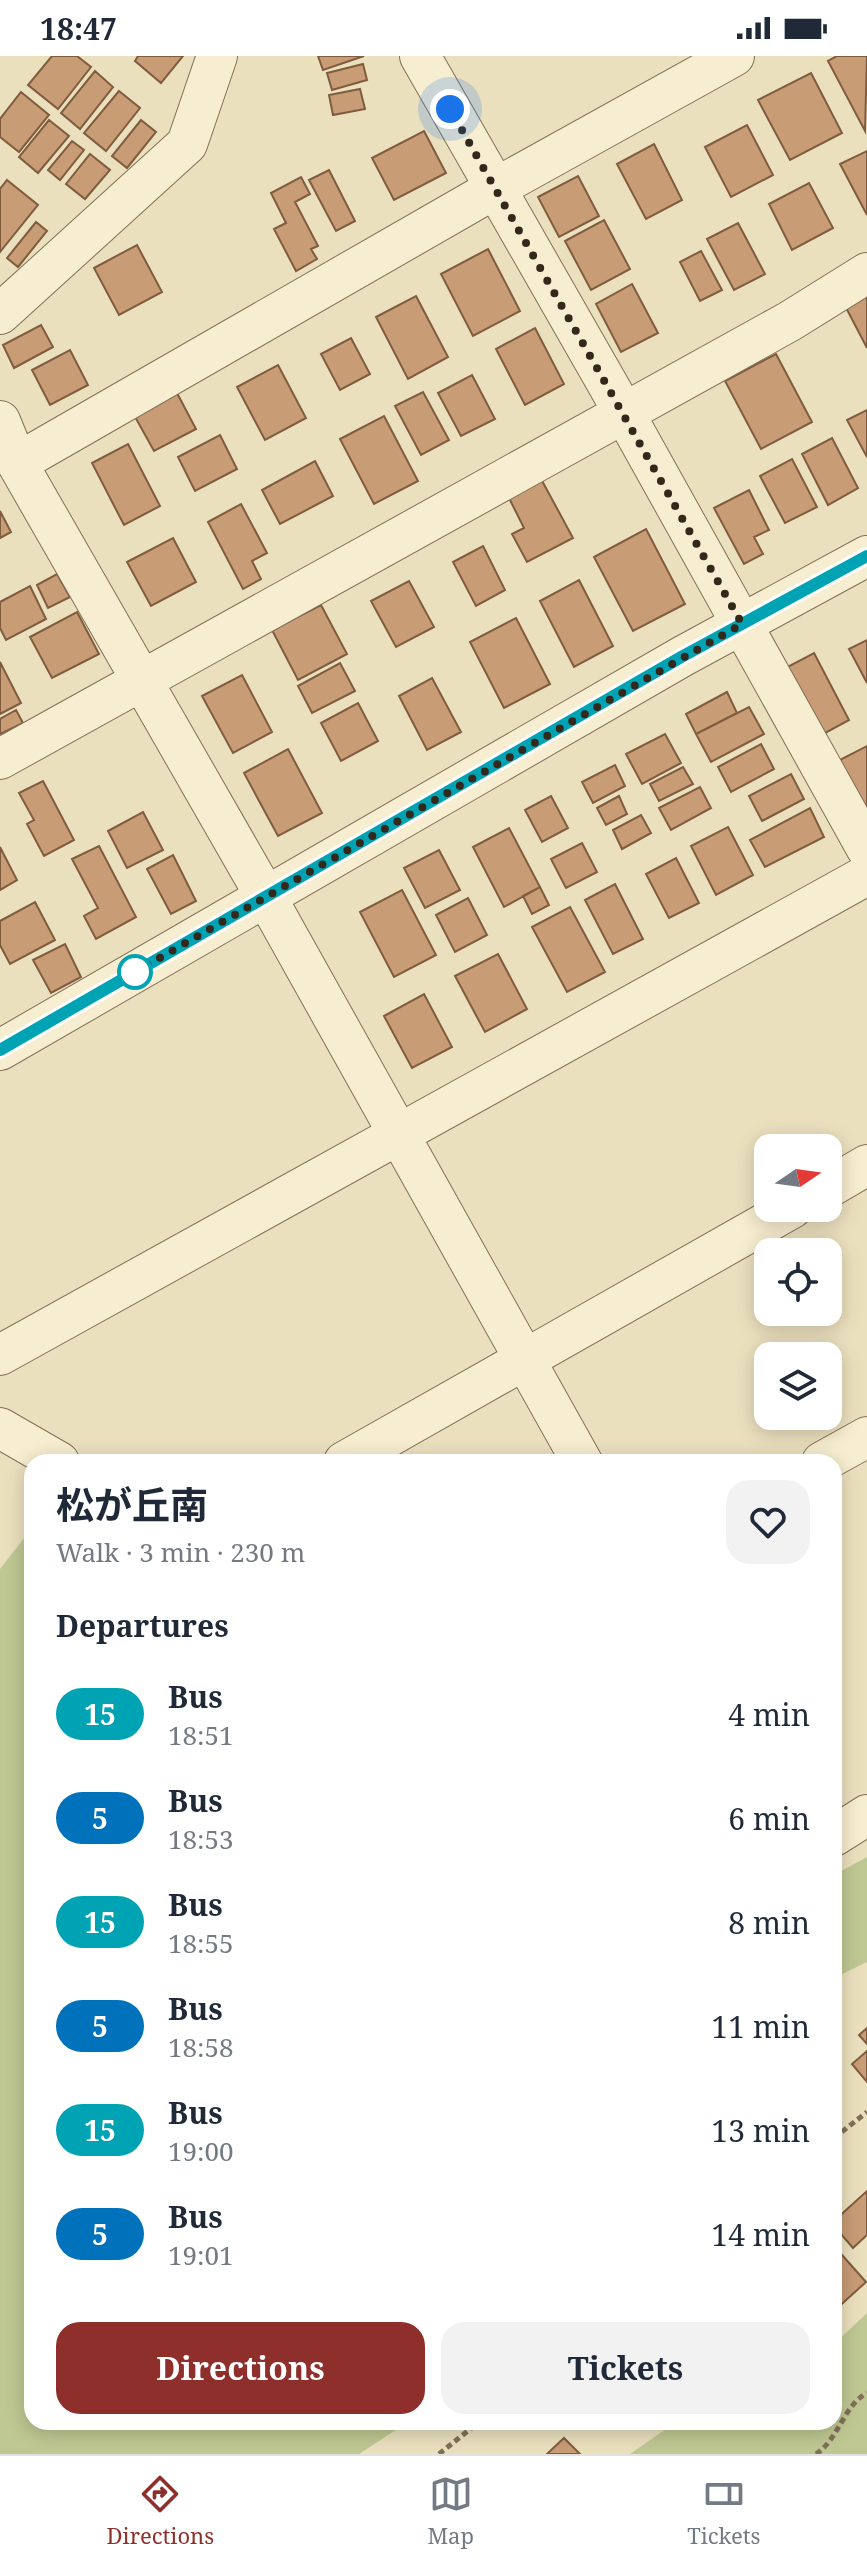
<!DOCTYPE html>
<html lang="en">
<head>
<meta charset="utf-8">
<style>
	body { margin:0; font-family:"Noto Serif","Noto Sans JP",serif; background:#f2f2f3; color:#1f2937; height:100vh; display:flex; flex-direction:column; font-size:30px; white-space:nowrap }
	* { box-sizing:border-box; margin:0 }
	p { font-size:26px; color:#747a83 }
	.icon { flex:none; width:44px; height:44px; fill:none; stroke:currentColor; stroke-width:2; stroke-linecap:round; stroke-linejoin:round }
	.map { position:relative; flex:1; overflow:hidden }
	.drawer { position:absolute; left:24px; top:1398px; width:818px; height:976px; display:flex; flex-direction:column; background:#fff; border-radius:24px; box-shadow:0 4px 20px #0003 }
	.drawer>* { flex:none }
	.badge { padding:0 16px; border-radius:26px; font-size:28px; line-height:52px }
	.needle { width:52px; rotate:77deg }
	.controls { position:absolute; left:754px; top:1078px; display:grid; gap:16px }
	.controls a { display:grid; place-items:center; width:88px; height:88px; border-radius:16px; background:#fff; box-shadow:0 4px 20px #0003; font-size:40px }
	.you { position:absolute; width:40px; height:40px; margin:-20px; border:6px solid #fff; border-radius:50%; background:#1a73e8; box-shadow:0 0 0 12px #1a73e833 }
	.map>.badge { position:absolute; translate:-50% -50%; box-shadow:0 0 0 4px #fff }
	h2 { padding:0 32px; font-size:30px; line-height:72px }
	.round { display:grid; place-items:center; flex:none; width:84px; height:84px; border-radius:24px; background:#f2f2f3 }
	.summary { display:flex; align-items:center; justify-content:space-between; height:136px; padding:0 32px }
	h1 { font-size:38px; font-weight:700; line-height:60px }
	.cta { display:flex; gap:16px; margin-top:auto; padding:16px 32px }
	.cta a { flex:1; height:92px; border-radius:24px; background:#8e2f2b; color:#fff; font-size:32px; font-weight:700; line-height:92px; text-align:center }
	.cta a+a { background:#f2f2f3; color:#1f2937 }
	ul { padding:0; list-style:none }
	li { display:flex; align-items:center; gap:24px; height:104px; padding:0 32px }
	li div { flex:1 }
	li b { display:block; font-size:30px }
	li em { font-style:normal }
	li .badge { min-width:88px; font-weight:700; text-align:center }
	.status { display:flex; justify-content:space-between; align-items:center; height:56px; padding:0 40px; background:#fff; direction:ltr }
	.status svg { height:22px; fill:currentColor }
	.dock { display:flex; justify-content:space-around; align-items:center; height:112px; border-top:2px solid #e0e1e3; background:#fff; font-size:22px; color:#747a83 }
	.dock a { display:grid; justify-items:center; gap:4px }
	.dock .selected { color:#8e2f2b }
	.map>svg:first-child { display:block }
</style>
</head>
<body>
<div class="status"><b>18:47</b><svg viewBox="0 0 49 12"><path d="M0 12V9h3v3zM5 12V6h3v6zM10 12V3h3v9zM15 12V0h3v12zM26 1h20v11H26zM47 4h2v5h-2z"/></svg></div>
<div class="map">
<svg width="867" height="2398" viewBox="0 0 867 2398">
	<rect width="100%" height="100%" fill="#ebe0be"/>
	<path fill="#bfc893" d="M32,1472V2366H408L359,2398H0V1513Z
		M867,1801V1906L834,1922V1819Z
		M867,2257V2398H630L676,2366H834V2288Z"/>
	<path fill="#c89c75" stroke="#805c3f" stroke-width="2" d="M52,0H77L91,11L58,53L28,29Z
		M138,0H183L161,27L135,5Z
		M318,0H364L323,14Z
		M837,0H867L865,75L828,5Z
		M363,8L367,24L332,34L327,17Z
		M95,15L113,31L80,73L61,57Z
		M811,17L842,77L790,104L758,44Z
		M360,33L365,53L333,59L329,39Z
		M119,35L140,52L106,95L84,77Z
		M21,36L49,59L19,96L0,81V63Z
		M49,64L69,80L38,117L19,101Z
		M141,64L156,76L127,112L112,100Z
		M747,69L773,119L731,141L705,91Z
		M424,75L446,117L394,144L372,102Z
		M72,85L84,94L60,124L48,114Z
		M654,88L682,144L646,163L617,108Z
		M867,95V159L840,108Z
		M90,98L110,114L85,143L66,128Z
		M329,114L355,165L336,175L309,124Z
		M578,120L599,160L559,181L538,141Z
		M301,121L310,138L295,146L318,190L311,193L317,203L296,215L274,173L286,167L271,137Z
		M7,124L38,149L0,196V133Z
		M809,127L833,172L792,194L769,148Z
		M604,164L630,213L591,234L565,185Z
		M36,166L47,175L18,211L7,202Z
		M738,167L765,218L734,234L707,183Z
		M137,189L162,236L119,259L94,212Z
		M488,193L520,255L473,280L441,218Z
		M701,195L722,234L700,245L680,206Z
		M632,228L658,277L621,296L596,248Z
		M867,234V292L843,246Z
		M416,240L448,301L408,323L376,261Z
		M41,269L53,291L14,312L3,289Z
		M535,272L564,328L525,349L496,293Z
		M351,282L370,318L340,334L321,298Z
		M70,294L88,329L50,349L32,314Z
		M776,298L812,366L761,393L725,325Z
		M278,309L306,362L265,384L237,331Z
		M472,319L495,363L461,380L438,337Z
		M423,336L449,384L421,399L395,350Z
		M177,337L196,373L154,395L134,359Z
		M867,354V401L847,364Z
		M384,360L418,425L374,448L340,383Z
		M220,379L237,413L195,435L178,401Z
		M832,382L858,432L828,449L802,398Z
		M128,388L160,450L124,469L92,407Z
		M792,403L817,451L785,467L760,420Z
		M315,405L333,440L280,468L262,434Z
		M540,421L573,482L527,506L512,478L524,472L507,438Z
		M749,434L769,474L754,481L763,498L744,508L714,452Z
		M241,448L267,497L252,505L261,523L243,533L208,466Z
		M0,455L11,476L0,482Z
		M646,473L685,548L633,575L594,501Z
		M173,482L196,526L151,550L127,506Z
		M483,490L505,534L476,550L453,506Z
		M57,518L70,541L48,552L37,529Z
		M579,524L613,590L574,611L540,545Z
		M409,525L434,571L396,591L371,545Z
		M30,530L46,563L6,584L0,572V546Z
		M321,549L347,598L298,624L272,574Z
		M77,556L99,598L52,622L30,581Z
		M516,562L550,628L504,652L470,586Z
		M867,584V627L849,593Z
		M814,597L849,664L816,682L780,615Z
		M0,606L21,647L0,658Z
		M340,607L355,635L312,657L298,630Z
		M242,619L272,676L233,697L202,640Z
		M432,622L461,676L427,694L399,640Z
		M727,636L737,657L696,678L686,658Z
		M358,647L378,685L341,705L321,667Z
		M749,651L764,678L711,706L696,678Z
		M16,654L23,667L0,678V663Z
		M665,678L681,707L642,728L626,698Z
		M761,688L774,713L731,736L718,711Z
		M867,690V770L834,707Z
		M288,693L322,757L278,780L244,717Z
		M615,709L625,730L593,747L582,726Z
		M683,711L693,728L659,745L650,728Z
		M791,718L804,743L762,765L749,740Z
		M43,725L74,784L44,800L27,768L34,764L19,737Z
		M700,731L711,752L671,774L659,752Z
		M551,740L568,772L542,786L525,754Z
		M619,740L627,758L606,769L597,752Z
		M810,752L824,781L765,811L750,784Z
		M143,756L163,794L127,812L108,775Z
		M641,759L651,777L622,793L613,774Z
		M728,771L753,819L716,839L691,790Z
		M509,772L540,831L504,851L473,791Z
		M582,787L597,816L566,832L551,803Z
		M99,790L136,861L96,883L84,860L98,852L72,803Z
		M0,791L17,824L0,834Z
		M439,794L460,834L425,852L404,812Z
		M173,799L196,845L171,858L147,813Z
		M676,802L699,847L669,862L646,818Z
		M615,828L643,883L613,898L585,844Z
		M540,831L549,849L532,858L523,840Z
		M402,834L436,899L394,921L360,856Z
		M468,842L487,879L455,896L436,859Z
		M35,846L55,884L10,908L0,889V865Z
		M570,851L605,916L567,936L532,871Z
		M65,888L81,921L51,937L33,904Z
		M498,898L527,953L485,976L455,920Z
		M424,938L452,991L412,1012L384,960Z
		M867,1972V1988L859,1979Z
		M867,1995V2026L852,2008Z
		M867,2135V2179L853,2192L834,2170V2165Z
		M834,2190L866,2226L834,2255Z
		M564,2382L580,2398H547Z"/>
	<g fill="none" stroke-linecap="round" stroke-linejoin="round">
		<defs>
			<path id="minor" d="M420,0L623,355L867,793
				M0,258L187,88L217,0
				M0,365L17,407L266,841L582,1406
				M17,407L496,132L734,0
				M0,703L790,265L867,217
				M0,994L683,600L867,500
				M828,1132L867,1109
				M0,1299L867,819
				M0,1372L59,1406
				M344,1406L792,1152
				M822,1406L867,1381
				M834,1780L867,1759"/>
		</defs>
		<use href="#minor" stroke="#827058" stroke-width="42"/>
		<path stroke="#827058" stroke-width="5" stroke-dasharray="6 4" stroke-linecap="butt" d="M834,2082L867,2056
			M439,2398L479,2366
			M816,2398C839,2383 843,2350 867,2337"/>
		<use href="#minor" stroke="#f7edd0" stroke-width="40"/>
	</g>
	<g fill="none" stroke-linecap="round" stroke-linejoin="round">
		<defs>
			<path id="line" d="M0,994L683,600L867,500"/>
		</defs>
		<use href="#line" stroke="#fff" stroke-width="18"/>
		<use href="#line" stroke="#00a3b4" stroke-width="12"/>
		<path stroke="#32281c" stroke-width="8" stroke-dasharray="0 14.4" d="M135,916L742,568L450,53"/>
	</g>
	<circle fill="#fff" stroke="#00a3b4" stroke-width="4" cx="135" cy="916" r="16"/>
</svg>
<div class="controls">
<a><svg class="needle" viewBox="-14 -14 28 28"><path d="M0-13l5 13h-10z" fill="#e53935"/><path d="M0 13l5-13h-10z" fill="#747a83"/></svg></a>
<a><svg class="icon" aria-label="locate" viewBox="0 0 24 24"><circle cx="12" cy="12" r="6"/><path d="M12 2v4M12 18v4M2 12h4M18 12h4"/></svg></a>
<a><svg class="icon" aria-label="layers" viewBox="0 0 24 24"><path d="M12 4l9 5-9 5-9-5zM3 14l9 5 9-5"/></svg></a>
</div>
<div class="you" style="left:450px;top:53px"></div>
<section class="drawer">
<div class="summary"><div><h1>松が丘南</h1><p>Walk · 3 min · 230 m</p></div><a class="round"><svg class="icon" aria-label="heart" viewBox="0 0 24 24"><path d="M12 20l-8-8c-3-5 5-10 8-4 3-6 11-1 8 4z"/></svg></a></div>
<h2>Departures</h2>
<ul>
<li><span class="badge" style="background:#00a3b4;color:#fff">15</span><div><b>Bus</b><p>18:51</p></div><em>4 min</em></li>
<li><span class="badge" style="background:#0072bc;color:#fff">5</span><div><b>Bus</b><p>18:53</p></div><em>6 min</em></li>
<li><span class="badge" style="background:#00a3b4;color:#fff">15</span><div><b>Bus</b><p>18:55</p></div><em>8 min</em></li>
<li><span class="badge" style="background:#0072bc;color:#fff">5</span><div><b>Bus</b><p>18:58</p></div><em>11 min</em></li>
<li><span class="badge" style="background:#00a3b4;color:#fff">15</span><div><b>Bus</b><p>19:00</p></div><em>13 min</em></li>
<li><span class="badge" style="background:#0072bc;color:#fff">5</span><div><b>Bus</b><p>19:01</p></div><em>14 min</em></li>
</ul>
<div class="cta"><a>Directions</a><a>Tickets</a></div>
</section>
</div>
<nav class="dock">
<a class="selected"><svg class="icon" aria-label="directions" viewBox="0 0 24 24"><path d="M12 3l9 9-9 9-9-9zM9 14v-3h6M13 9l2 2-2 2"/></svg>Directions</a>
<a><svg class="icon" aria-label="map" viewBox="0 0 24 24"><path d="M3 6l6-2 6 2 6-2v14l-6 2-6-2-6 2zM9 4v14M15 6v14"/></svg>Map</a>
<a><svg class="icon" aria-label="tickets" viewBox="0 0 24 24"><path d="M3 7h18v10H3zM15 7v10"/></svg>Tickets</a>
</nav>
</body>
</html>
